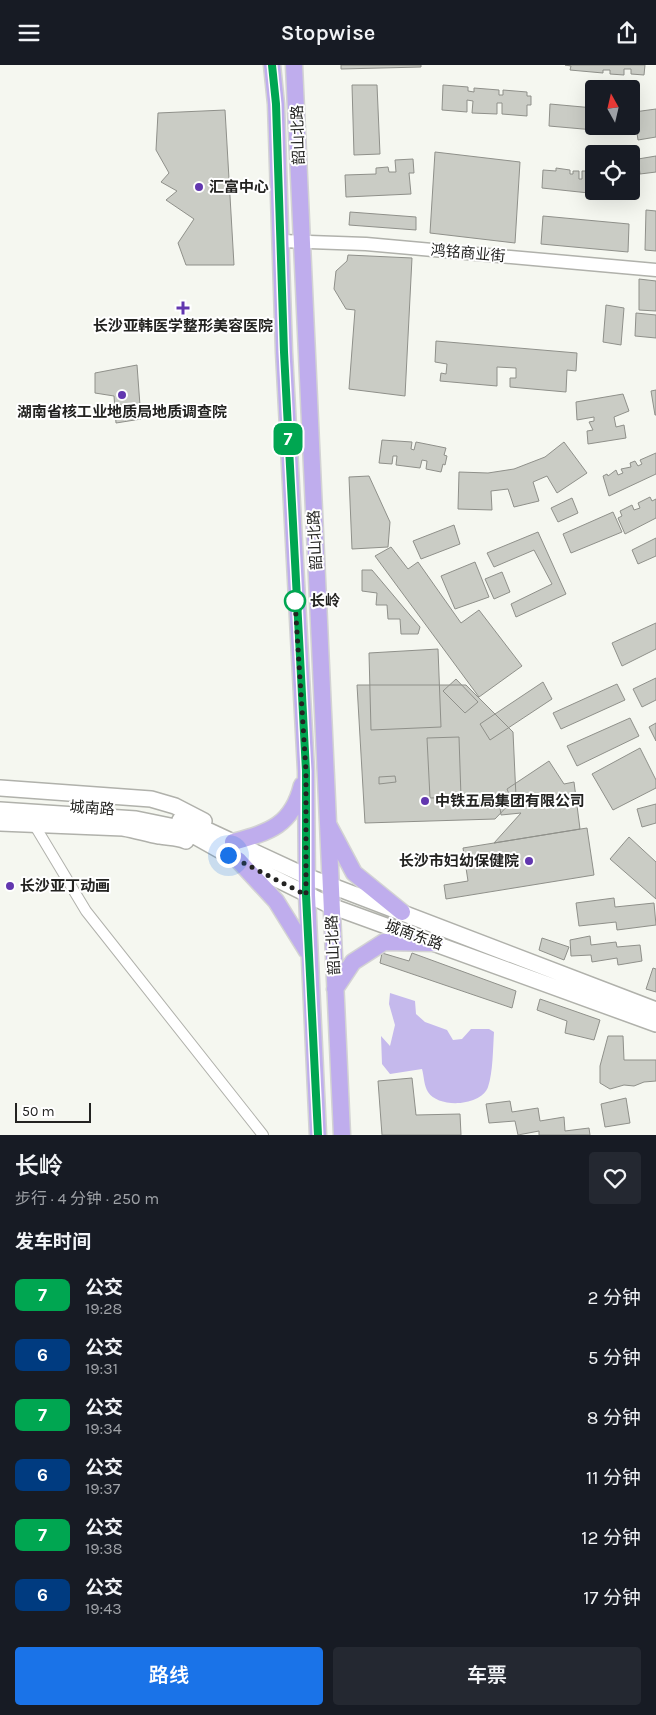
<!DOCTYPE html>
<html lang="zh">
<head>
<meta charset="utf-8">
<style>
	body { margin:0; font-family:Karla,"Noto Sans SC",sans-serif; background:#242831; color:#f1f3f6; height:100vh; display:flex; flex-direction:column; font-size:19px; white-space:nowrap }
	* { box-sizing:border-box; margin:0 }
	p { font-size:16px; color:#9ea1a6 }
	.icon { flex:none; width:28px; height:28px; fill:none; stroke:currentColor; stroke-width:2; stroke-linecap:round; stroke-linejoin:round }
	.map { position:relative; height:1070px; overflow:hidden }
	.side { display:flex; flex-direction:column; background:#171b24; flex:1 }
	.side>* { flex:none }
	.badge { padding:0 10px; border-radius:8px; font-size:18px; line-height:32px }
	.needle { width:32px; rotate:352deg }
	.fabs { position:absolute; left:585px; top:15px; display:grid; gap:10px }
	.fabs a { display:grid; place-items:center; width:55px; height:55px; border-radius:5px; background:#171b24; box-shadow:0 5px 20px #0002; font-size:25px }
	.scale { position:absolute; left:15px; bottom:12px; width:76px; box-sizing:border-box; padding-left:5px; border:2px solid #232321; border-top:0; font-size:14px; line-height:18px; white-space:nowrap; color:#232321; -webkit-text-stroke:4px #fff; paint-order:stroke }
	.you { position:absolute; width:25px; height:25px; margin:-12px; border:4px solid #fff; border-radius:50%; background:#1a73e8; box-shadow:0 0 0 8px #1a73e833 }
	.map>.badge { position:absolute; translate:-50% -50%; box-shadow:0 0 0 2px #fff }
	h2 { padding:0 15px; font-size:19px; line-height:45px }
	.round { display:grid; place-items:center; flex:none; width:52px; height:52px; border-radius:5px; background:#242831 }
	.headline { display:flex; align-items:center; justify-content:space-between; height:85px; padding:0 15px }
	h1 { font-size:24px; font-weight:600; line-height:38px }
	.action { display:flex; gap:10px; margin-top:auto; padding:10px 15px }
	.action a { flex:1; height:58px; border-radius:5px; background:#1a73e8; color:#fff; font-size:20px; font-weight:600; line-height:58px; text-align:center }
	.action a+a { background:#242831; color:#f1f3f6 }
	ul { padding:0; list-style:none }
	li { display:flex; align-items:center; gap:15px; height:60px; padding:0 15px }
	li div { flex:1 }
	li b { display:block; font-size:19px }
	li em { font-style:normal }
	li .badge { min-width:55px; font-weight:700; text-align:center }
	header { display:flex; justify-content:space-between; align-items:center; height:65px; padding:0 15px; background:#171b24; font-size:22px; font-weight:600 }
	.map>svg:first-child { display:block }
</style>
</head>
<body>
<header><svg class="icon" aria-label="menu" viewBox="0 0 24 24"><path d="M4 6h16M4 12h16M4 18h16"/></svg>Stopwise<svg class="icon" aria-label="share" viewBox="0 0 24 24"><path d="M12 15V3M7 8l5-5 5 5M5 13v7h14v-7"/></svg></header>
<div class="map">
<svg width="656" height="1070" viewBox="0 0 656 1070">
	<rect width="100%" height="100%" fill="#f5f7f0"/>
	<path fill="#c5b9ec" d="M390,928L415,936L416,949L425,957L447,965L453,975L462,974L471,964H489L494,967C493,982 493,1008 488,1022C481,1041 439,1044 428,1027C424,1021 424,1011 422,1004L390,1009L382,999L381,971L390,981L395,960L389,939Z"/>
	<path fill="#caccc5" stroke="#8f908a" d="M341,0H421V2L341,4Z
		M565,0H645L644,10L631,9V4H624V10L610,9V5H603V8L570,5L571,1Z
		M352,20H377L380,89L354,90Z
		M443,20L468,22V26L474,27V23L499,25V30H503V25L527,27V31H531V40H527V51L502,49V38H497V49L472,48L473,36L467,35V47L442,45Z
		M550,39L594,43V61H618L617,67L549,61Z
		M656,44V72L638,75L634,47Z
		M225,45L234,200H186L178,178L194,154L166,135L177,126L161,117L169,108L156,85L158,48Z
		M435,87L520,97L515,178L430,168Z
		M656,91V107L640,109L638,94Z
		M413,94L414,108H409L411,129L346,132L345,110L376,109V103L388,102L389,107H396L395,95Z
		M556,103L570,105V109H573V106H579V114H582V106H588V110H592L594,106V126H617V131L542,123L543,105L556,106Z
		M646,145L656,146V186L645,185Z
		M350,147L416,152V165L349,160Z
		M543,151L629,159L628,187L541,179Z
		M348,190L412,193L405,331L349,324L355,245L346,244L334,224L336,206L347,196Z
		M639,214L656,216V246L639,245Z
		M606,240L624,243L621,280L603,277Z
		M636,248L656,250V273L635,271Z
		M436,276L577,288L576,306L567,305L566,327L510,322V313H516V303L497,302V321L440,316L441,308L446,309L447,299L435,297Z
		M137,300L141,354L116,358L114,331L95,328V308Z
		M656,325V350H655L651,326Z
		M623,329L629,346L614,352L616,362L624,360L626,373L588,379L587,366L593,365L589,357L594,356V352L577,355L576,337Z
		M382,375L412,377L411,384L414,385L416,377L446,383L444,390L447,391L445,400L443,399L441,407L426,404L427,396L422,395L420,403L396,400L397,391H393L392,399L379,398Z
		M564,377L587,408L557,428L547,411L533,417L539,436L514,442L508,424L491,426L492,445L458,444L459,407L488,408L514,404L545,392Z
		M656,388V409L609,431L603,411L607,409L608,411L616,405L618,410L623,408L621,404L631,402L630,398L635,396L638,401L642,399L640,395Z
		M369,411L390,457L388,482L352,484L349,412Z
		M650,432L652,436L656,434V453L625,469L618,453L622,451L620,446L632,440L634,445L640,443L638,438Z
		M572,433L578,448L558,457L551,443Z
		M613,447L622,467L571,488L563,469Z
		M454,460L460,479L421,494L413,476Z
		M538,467L566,529L516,552L511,539L552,519L534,485L494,502L487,488Z
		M656,473V491L638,499L632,485Z
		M391,482L408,504L418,497L461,558L479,545L522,601L479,632L375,491Z
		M475,497L489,532L455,544L441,511Z
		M362,505H372L420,562L418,569H401L400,554H388L387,540H376L377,528L362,526Z
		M502,507L510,527L494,534L485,514Z
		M656,558V584L622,601L612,578Z
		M438,584L441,662L371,665L369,588Z
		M656,613V635L642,642L633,624Z
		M456,614L478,637L465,648L443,626Z
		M543,617L552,634L490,675L480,659Z
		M617,619L625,635L561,664L553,648Z
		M357,620H466L513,667L516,732L495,754L365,758Z
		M630,653L639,671L577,701L567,681Z
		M656,658V676L649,662Z
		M459,672L461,732L430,733L427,673Z
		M640,683L656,715V723L613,745L592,709Z
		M549,696L564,719L574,717L580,764L494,778L521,748L501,750L499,736L511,734L507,724Z
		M395,711L396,717L379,719V712Z
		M656,739V758L642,762L637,744Z
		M587,763L594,810L446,834L444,820L468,816L463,783Z
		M629,772L656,797V834L610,794Z
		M614,833L615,842L654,838L656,860L617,865L616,857L579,861L576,838Z
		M590,871L591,880L616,877L617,882L640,880L642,896L618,900L617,893L592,897L591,890L571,891L570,875Z
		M542,873L569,882L564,895L539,885Z
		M382,888L409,896L412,888L516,926L512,943L380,898Z
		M653,903L656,904V927L646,924Z
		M540,934L600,955L594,975L565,968L567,956L537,945Z
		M608,971H623L624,995H656V1016L644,1017L634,1021L624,1020L610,1024L600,1018V1001Z
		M412,1013L416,1050L460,1049L461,1070H382L378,1016Z
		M626,1033L630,1058L605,1062L601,1039Z
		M510,1036L512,1047L538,1043L540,1056L564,1052L565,1066L589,1063L590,1070H539V1066L518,1070L515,1056L489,1058L486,1039Z"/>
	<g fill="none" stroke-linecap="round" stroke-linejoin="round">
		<defs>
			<path id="minor" d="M35,761L86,846L263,1070"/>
			<path id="tertiary" d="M281,176L366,179L656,205"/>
			<path id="secondary" d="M0,723L151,734L175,741L204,756
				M0,745L136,754L180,763L228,790L331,841L656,959
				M180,755L205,764L306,811L656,945
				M0,758L123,763C136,765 147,769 159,771C169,773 176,772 186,776"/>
			<path id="primary" d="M272,0L276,39L284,287L306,706L307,830L318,1070
				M294,0L342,1070
				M329,761L354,808L402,847
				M233,777C269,767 292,761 302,720
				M238,795L276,836L307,886
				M335,924L353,897L384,877L435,878"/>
		</defs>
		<use href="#minor" stroke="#b0b1ab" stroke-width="12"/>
		<use href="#tertiary" stroke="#b0b1ab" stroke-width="15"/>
		<use href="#secondary" stroke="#b0b1ab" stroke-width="18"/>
		<use href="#primary" stroke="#d3d3d3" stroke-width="19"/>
		<use href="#minor" stroke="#fff" stroke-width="10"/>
		<use href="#tertiary" stroke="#fff" stroke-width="12"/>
		<use href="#secondary" stroke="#fff" stroke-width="15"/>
		<use href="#primary" stroke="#bfaded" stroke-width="16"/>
	</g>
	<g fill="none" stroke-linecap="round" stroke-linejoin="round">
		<defs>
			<path id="line" d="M272,0L276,39L284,287L306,706V830L318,1070"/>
		</defs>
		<use href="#line" stroke="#fff" stroke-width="11"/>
		<use href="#line" stroke="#00a651" stroke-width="8"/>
		<path stroke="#232321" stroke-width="5" stroke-dasharray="0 9" d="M228,790L306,830V706L295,536"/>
	</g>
	<g fill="#6237af" stroke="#fff" stroke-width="2">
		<circle cx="199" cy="122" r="5"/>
		<path d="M180.5 235.5h5v5h5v5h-5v5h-5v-5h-5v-5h5z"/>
		<circle cx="122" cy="330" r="5"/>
		<circle cx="425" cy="736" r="5"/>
		<circle cx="529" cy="796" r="5"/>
		<circle cx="10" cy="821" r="5"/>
	</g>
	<circle fill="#fff" stroke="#00a651" stroke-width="2.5" cx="295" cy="536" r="10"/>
	<g text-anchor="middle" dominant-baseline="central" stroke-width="4" stroke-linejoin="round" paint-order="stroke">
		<g font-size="15" fill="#232321" stroke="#fff">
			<text transform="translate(298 70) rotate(-92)">韶山北路</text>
			<text transform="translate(468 188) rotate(5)">鸿铭商业街</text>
			<text transform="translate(315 475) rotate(-93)">韶山北路</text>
			<text transform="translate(92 743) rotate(4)">城南路</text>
			<text transform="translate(414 870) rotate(20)">城南东路</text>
			<text transform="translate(333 880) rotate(-93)">韶山北路</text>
		</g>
		<g font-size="15" font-weight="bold" fill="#232321" stroke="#fff" text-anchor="start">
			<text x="209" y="122">汇富中心</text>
			<text x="183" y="261" text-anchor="middle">长沙亚韩医学整形美容医院</text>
			<text x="122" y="347" text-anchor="middle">湖南省核工业地质局地质调查院</text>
			<text x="435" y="736">中铁五局集团有限公司</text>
			<text x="519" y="796" text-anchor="end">长沙市妇幼保健院</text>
			<text x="20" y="821">长沙亚丁动画</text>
		</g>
		<g font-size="15" font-weight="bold" fill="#232321" stroke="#fff" text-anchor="start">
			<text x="310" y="536">长岭</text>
		</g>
	</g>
</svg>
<div class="fabs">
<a><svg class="needle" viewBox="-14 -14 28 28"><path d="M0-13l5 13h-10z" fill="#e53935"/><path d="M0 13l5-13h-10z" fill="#9ea1a6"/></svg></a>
<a><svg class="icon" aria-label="locate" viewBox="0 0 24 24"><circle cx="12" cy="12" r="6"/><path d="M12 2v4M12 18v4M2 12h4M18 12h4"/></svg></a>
</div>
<div class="scale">50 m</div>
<div class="you" style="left:228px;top:790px"></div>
<b class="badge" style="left:288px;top:374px;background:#00a651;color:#fff">7</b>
</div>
<section class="side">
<div class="headline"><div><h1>长岭</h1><p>步行 · 4 分钟 · 250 m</p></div><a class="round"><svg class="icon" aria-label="heart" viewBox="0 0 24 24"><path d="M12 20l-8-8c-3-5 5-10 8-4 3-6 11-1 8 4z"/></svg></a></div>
<h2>发车时间</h2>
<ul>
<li><span class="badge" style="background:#00a651;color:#fff">7</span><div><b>公交</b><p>19:28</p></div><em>2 分钟</em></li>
<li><span class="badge" style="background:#003b80;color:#fff">6</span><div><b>公交</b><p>19:31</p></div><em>5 分钟</em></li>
<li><span class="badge" style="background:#00a651;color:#fff">7</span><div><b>公交</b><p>19:34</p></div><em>8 分钟</em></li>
<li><span class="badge" style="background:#003b80;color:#fff">6</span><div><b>公交</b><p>19:37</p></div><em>11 分钟</em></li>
<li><span class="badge" style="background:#00a651;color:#fff">7</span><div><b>公交</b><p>19:38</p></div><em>12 分钟</em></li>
<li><span class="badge" style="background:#003b80;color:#fff">6</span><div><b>公交</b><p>19:43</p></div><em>17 分钟</em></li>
</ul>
<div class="action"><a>路线</a><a>车票</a></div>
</section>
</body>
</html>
